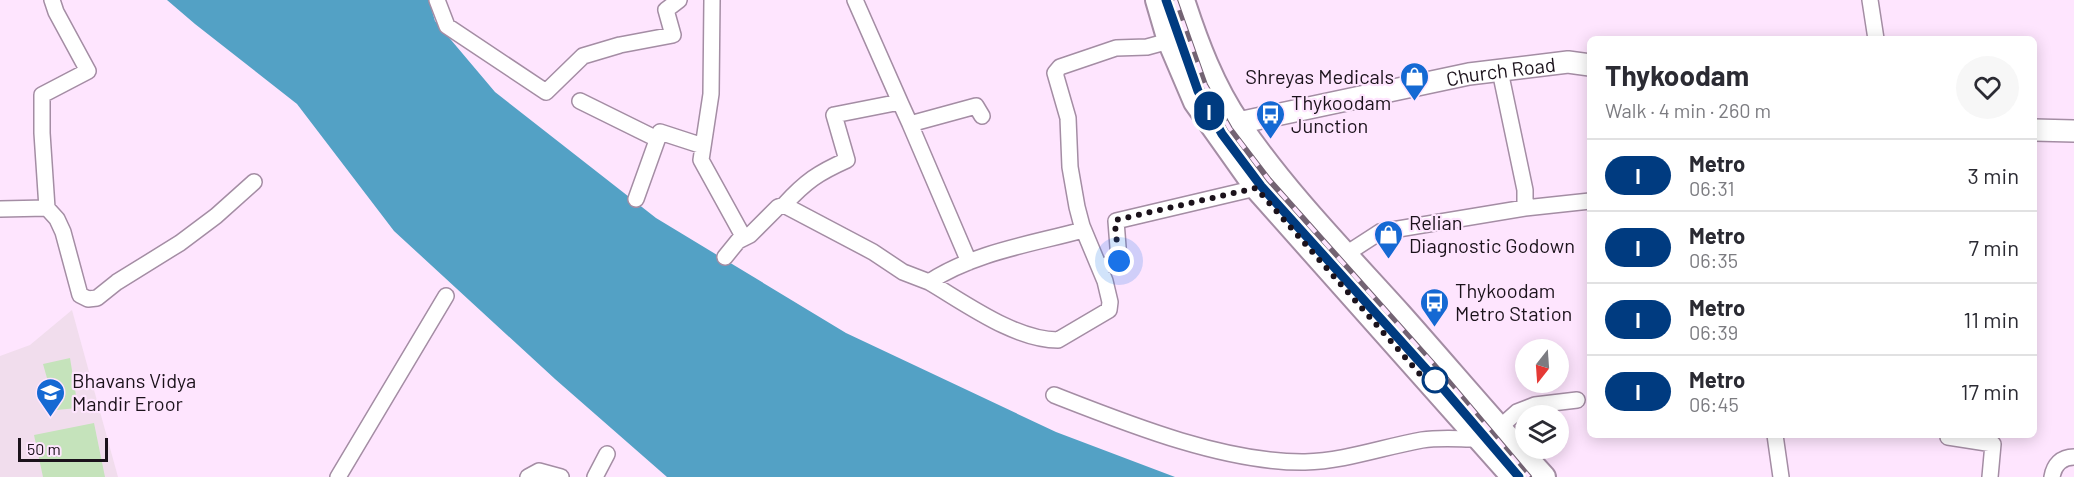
<!DOCTYPE html>
<html lang="en">
<head>
<meta charset="utf-8">
<style>
	body { margin:0; font-family:Barlow,sans-serif; background:#f7f7f7; color:#2b2b33; height:100vh; display:flex; flex-direction:column; font-size:22px; white-space:nowrap }
	* { box-sizing:border-box; margin:0 }
	p { font-size:20px; color:#7c7c81 }
	.icon { flex:none; width:33px; height:33px; fill:none; stroke:currentColor; stroke-width:2; stroke-linecap:round; stroke-linejoin:round }
	.map { position:relative; flex:1; overflow:hidden }
	.details { position:absolute; left:1587px; top:36px; width:450px; height:402px; display:flex; flex-direction:column; background:#fff; border-radius:9px; box-shadow:0 3px 15px #0003 }
	.details>* { flex:none }
	.badge { padding:0 12px; border-radius:20px; font-size:21px; line-height:39px }
	.needle { width:39px; rotate:197deg }
	.controls { position:absolute; left:1515px; top:339px; display:grid; gap:12px }
	.controls a { display:grid; place-items:center; width:54px; height:54px; border-radius:50%; background:#fff; box-shadow:0 3px 15px #0003; font-size:30px }
	.scale { position:absolute; left:18px; bottom:15px; width:90px; box-sizing:border-box; padding-left:6px; border:3px solid #1b121b; border-top:0; font-size:16px; line-height:21px; white-space:nowrap; color:#1b121b; -webkit-text-stroke:4px #fee5fe; paint-order:stroke }
	.you { position:absolute; width:30px; height:30px; margin:-15px; border:4px solid #fff; border-radius:50%; background:#1a73e8; box-shadow:0 0 0 9px #1a73e833 }
	.map>.badge { position:absolute; translate:-50% -50%; box-shadow:0 0 0 3px #fff }
	.round { display:grid; place-items:center; flex:none; width:63px; height:63px; border-radius:32px; background:#f7f7f7 }
	.overview { display:flex; align-items:center; justify-content:space-between; height:102px; padding:0 18px }
	h1 { font-size:28px; font-weight:700; line-height:45px }
	ul { padding:0; list-style:none }
	li { display:flex; align-items:center; gap:18px; height:72px; padding:0 18px; border-top:2px solid #e1e1e2 }
	li div { flex:1 }
	li b { display:block; font-size:22px }
	li em { font-style:normal }
	li .badge { min-width:66px; font-weight:700; text-align:center }
	.map>svg:first-child { display:block }
</style>
</head>
<body>
<div class="map">
<svg width="2074" height="477" viewBox="0 0 2074 477">
	<rect width="100%" height="100%" fill="#fee5fe"/>
	<path fill="#f1dded" d="M72,310L118,477H0V356L30,345Z"/>
	<path fill="#c5e3bb" d="M70,358L78,408L56,410L43,364Z
		M94,423L105,477H43L34,435Z"/>
	<path fill="#53a1c5" d="M167,0H429L435,21L495,92L656,218L846,333L1056,432L1175,477H667L555,379L394,231L297,104L195,24Z"/>
	<g fill="none" stroke-linecap="round" stroke-linejoin="round">
		<defs>
			<path id="street" d="M437,0L447,26L546,92L583,56L620,45L673,35L666,10L679,0
				M712,0L711,94L701,160L744,238
				M855,0L900,102
				M1870,0L1876,39
				M1500,71L1525,190V208
				M580,101L657,139
				M910,124L969,262
				M636,199L660,132L703,146
				M784,205C806,181 818,173 847,160L834,115L900,102L910,124L976,106L982,116
				M47,208L57,219L63,232L80,295L88,299L97,298L117,282L180,243L216,216L254,182
				M0,209L47,208L42,133V95L88,71L56,12L52,0
				M1083,230C1032,244 975,252 929,282C965,303 1015,340 1058,340L1109,310L1110,302L1105,281L1082,226L1077,207L1070,167L1068,118L1055,73L1060,67L1116,48L1147,47L1169,41
				M1346,254L1380,232L1525,208L1590,201
				M725,257L738,241L750,235L778,207L784,205L873,252L903,272L929,282
				M1100,268L1119,260L1116,221L1256,188
				M1054,395C1128,424 1225,463 1305,462C1345,461 1383,447 1422,440C1440,437 1459,439 1477,439
				M1499,428L1517,412L1535,405L1577,400
				M1775,435L1781,477
				M1948,435V437L1993,444L1990,477
				M338,477L446,296
				M528,477L539,471L561,477
				M595,477L607,454
				M2052,477C2054,465 2061,457 2074,457"/>
			<g id="secondary">
				<path id="s1" d="M1238,123L1469,74L1568,62L1590,65"/>
				<path d="M2034,130L2074,131"/>
			</g>
			<path id="primary" d="M1157,0L1169,41L1195,102L1256,188L1513,477
				M1183,0C1197,43 1213,86 1239,124C1285,192 1345,253 1400,314C1448,368 1495,424 1544,477"/>
		</defs>
		<use href="#street" stroke="#a48da4" stroke-width="18"/>
		<use href="#secondary" stroke="#a48da4" stroke-width="24"/>
		<use href="#primary" stroke="#a48da4" stroke-width="26"/>
		<use href="#street" stroke="#fff" stroke-width="15"/>
		<use href="#secondary" stroke="#fff" stroke-width="21"/>
		<use href="#primary" stroke="#fff" stroke-width="22"/>
		<defs>
			<path id="rail" d="M1175,0L1205,85L1230,129L1269,180L1442,374L1529,477
				M1192,73C1218,147 1277,204 1328,261"/>
		</defs>
		<use href="#rail" stroke="#736373" stroke-width="6"/>
		<use href="#rail" stroke="#fee5fe" stroke-width="4" stroke-dasharray="11" stroke-linecap="butt"/>
	</g>
	<g fill="none" stroke-linecap="round" stroke-linejoin="round">
		<defs>
			<path id="line" d="M1166,0L1198,91L1222,134L1261,186L1436,380L1519,477"/>
		</defs>
		<use href="#line" stroke="#fff" stroke-width="14"/>
		<use href="#line" stroke="#003b80" stroke-width="9"/>
		<path stroke="#1b121b" stroke-width="6" stroke-dasharray="0 10.8" d="M1119,261L1115,225L1116,220L1256,188L1433,389L1435,380"/>
	</g>
	<defs>
		<symbol id="shop-pin" viewBox="-11 -11 22 30"><path d="M0 17L-7.5 6A9.5 9.5 0 1 1 7.5 6Z" fill="#1569d3" stroke="#fee5fe"/><path d="M-5-2.5h2.3a2.7 3.5 0 0 1 5.4 0H5L5.5 6h-11ZM-1.5-2.5h3a1.5 2.3 0 0 0-3 0Z" fill="#fff"/></symbol>
		<symbol id="bus-pin" viewBox="-11 -11 22 30"><path d="M0 17L-7.5 6A9.5 9.5 0 1 1 7.5 6Z" fill="#1569d3" stroke="#fee5fe"/><path d="M-5-6H5V4H4V6H2V4H-2V6H-4V4H-5ZM-3.5-4V0h7V-4ZM-3.5 1.2v1.5H-2V1.2ZM2 1.2v1.5H3.5V1.2Z" fill="#fff"/></symbol>
		<symbol id="school-pin" viewBox="-11 -11 22 30"><path d="M0 17L-7.5 6A9.5 9.5 0 1 1 7.5 6Z" fill="#1569d3" stroke="#fee5fe"/><path d="M0-5L7-2L0 1L-7-2ZM-4 1L0 2.5L4 1V4Q0 6-4 4Z" fill="#fff"/></symbol>
	</defs>
	<g fill-rule="evenodd">
		<use href="#shop-pin" x="1398" y="60" width="33" height="45"/>
		<use href="#bus-pin" x="1254" y="98" width="33" height="45"/>
		<use href="#shop-pin" x="1372" y="218" width="33" height="45"/>
		<use href="#bus-pin" x="1418" y="286" width="33" height="45"/>
		<use href="#school-pin" x="34" y="376" width="33" height="45"/>
	</g>
	<circle fill="#fff" stroke="#003b80" stroke-width="3" cx="1435" cy="380" r="12"/>
	<g text-anchor="middle" dominant-baseline="central" stroke-width="4.5" stroke-linejoin="round" paint-order="stroke">
		<g font-size="20" fill="#1b121b" stroke="#fee5fe">
			<text stroke="none"><textPath href="#s1" startOffset="268">Church Road</textPath></text>
		</g>
		<g font-size="20" fill="#1b121b" stroke="#fee5fe" text-anchor="start">
			<text x="1394" y="76" text-anchor="end">Shreyas Medicals</text>
			<text x="1291" y="102">Thykoodam<tspan x="1291" dy="23">Junction</tspan></text>
			<text x="1409" y="222">Relian<tspan x="1409" dy="23">Diagnostic Godown</tspan></text>
			<text x="1455" y="290">Thykoodam<tspan x="1455" dy="23">Metro Station</tspan></text>
			<text x="72" y="380">Bhavans Vidya<tspan x="72" dy="23">Mandir Eroor</tspan></text>
		</g>
	</g>
</svg>
<div class="controls">
<a><svg class="needle" viewBox="-14 -14 28 28"><path d="M0-13l5 13h-10z" fill="#e53935"/><path d="M0 13l5-13h-10z" fill="#7c7c81"/></svg></a>
<a><svg class="icon" aria-label="layers" viewBox="0 0 24 24"><path d="M12 4l9 5-9 5-9-5zM3 14l9 5 9-5"/></svg></a>
</div>
<div class="scale">50 m</div>
<div class="you" style="left:1119px;top:261px"></div>
<b class="badge" style="left:1209px;top:111px;background:#003b80;color:#fff">I</b>
<section class="details">
<div class="overview"><div><h1>Thykoodam</h1><p>Walk · 4 min · 260 m</p></div><a class="round"><svg class="icon" aria-label="heart" viewBox="0 0 24 24"><path d="M12 20l-8-8c-3-5 5-10 8-4 3-6 11-1 8 4z"/></svg></a></div>
<ul>
<li><span class="badge" style="background:#003b80;color:#fff">I</span><div><b>Metro</b><p>06:31</p></div><em>3 min</em></li>
<li><span class="badge" style="background:#003b80;color:#fff">I</span><div><b>Metro</b><p>06:35</p></div><em>7 min</em></li>
<li><span class="badge" style="background:#003b80;color:#fff">I</span><div><b>Metro</b><p>06:39</p></div><em>11 min</em></li>
<li><span class="badge" style="background:#003b80;color:#fff">I</span><div><b>Metro</b><p>06:45</p></div><em>17 min</em></li>
</ul>
</section>
</div>
</body>
</html>
